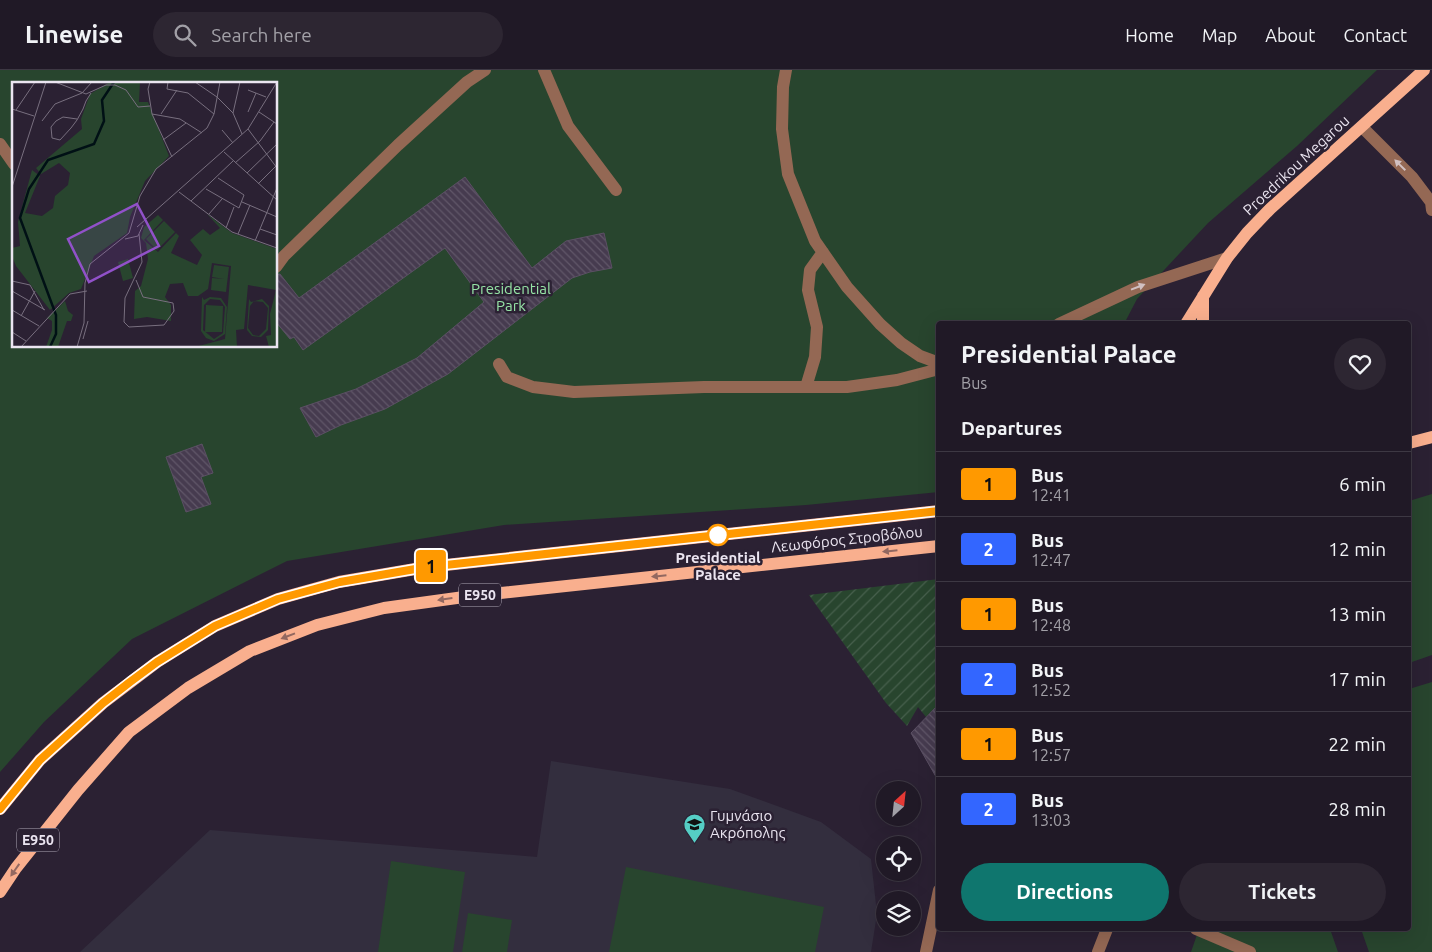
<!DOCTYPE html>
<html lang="en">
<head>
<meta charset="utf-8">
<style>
	body { margin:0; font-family:Ubuntu,sans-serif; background:#2d2632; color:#f1f3f6; height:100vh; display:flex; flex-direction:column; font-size:19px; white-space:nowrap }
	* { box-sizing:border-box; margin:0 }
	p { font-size:16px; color:#a2a0a7 }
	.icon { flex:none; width:28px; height:28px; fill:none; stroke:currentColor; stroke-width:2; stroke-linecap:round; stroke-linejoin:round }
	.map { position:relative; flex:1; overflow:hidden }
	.sheet { position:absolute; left:936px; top:251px; width:475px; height:610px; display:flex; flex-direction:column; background:#201926; border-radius:5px; box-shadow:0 5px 20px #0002,0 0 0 1px #3d3843 }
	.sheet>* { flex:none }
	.badge { padding:0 10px; border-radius:4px; font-size:18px; line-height:32px }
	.needle { width:32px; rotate:27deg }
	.buttons { position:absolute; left:876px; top:711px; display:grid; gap:10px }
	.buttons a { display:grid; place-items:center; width:45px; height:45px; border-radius:50%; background:#201926; box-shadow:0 5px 20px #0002,0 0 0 1px #3d3843; font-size:25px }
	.map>.badge { position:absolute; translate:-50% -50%; box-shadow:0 0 0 2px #fff }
	h2 { padding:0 25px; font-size:19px; line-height:45px }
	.round { display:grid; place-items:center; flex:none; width:52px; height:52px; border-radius:26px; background:#2d2632 }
	.overview { display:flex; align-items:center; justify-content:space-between; height:85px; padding:0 25px }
	h1 { font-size:24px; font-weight:700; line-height:38px }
	.primary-button { display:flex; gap:10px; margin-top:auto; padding:10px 25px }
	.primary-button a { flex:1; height:58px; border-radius:30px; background:#0f766e; color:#fff; font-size:20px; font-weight:700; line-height:58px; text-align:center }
	.primary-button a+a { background:#2d2632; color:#f1f3f6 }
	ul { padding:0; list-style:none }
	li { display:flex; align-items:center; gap:15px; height:65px; padding:0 25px; border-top:1px solid #3d3843 }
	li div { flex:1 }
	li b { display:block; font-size:19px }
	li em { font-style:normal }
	li .badge { min-width:55px; font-weight:700; text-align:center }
	header { display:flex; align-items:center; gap:30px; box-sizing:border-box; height:70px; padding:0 25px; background:#201926; border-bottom:1px solid #3d3843 }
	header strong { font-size:24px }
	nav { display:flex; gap:28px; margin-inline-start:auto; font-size:18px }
	.search { width:350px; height:45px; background:#2d2632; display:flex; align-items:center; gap:12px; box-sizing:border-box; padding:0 18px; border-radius:28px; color:#a2a0a7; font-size:19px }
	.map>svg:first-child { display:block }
</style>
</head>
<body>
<header>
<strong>Linewise</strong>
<div class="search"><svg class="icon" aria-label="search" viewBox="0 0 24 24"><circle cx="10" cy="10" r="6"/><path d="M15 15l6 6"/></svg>Search here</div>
<nav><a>Home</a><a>Map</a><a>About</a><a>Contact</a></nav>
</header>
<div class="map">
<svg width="1432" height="882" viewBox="0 0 1432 882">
	<defs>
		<pattern id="garden-furrows" width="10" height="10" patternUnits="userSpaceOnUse" patternTransform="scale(1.25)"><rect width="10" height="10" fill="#28452e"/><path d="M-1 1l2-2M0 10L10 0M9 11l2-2" fill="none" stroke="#47604d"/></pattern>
		<pattern id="building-back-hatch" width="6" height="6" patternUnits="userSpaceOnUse" patternTransform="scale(1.25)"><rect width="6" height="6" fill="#463b4f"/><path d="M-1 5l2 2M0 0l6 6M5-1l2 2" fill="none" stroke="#615769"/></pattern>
	</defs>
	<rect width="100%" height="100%" fill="#2b2133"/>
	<path fill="#332e3e" d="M551,691L730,719L821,752L871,789L877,844L871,882H80L210,760L537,787Z"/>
	<path fill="#28452e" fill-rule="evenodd" d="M0,0H1377L1297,76L1208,153L1137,229L1124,254H939V422L806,435L504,455L287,491L132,569L44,652L0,702ZM14,14H276V276H14Z
		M1432,424V585L1409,593V431Z
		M1432,612V882H1369L1361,859H1409V619Z
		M391,791L465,802L453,882H378Z
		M626,797L824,837L815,882H609Z
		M468,843L512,850L507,882H462Z
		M1199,859H1330L1338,882H1191Z"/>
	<path fill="url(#garden-furrows)" d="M939,509V634L926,647L918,637L907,656L886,633L809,525Z"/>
	<path fill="url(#building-back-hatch)" stroke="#5b5064" d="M465,107L532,198L566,171L604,163L612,198L590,202L572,208L448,304L385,339L341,355L316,367L300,338L356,319L417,288L484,232L445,178L303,280L294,267L290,269L276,252V205L280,204L299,228Z
		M202,374L213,403L201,407L211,434L186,442L166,387Z
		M939,634V712L911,663Z"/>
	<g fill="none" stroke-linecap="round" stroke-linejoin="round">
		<path stroke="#946854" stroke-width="12" d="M544,0L568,56L616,120
			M786,0L783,17L782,59L788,104L815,171L847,217L880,254L901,273L920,286L939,293
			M1362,57L1412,107L1431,132L1432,140
			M0,74L14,94
			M276,197L284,186L398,75L467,12L485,0
			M1059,254L1138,217L1227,188
			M499,294L507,307L533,317L574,322L704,317H847L897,310L939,299
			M806,317L815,287L817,257L808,220L810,200L823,182
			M1196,859L1250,882
			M926,882L939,820
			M1098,882L1107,859"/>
		<path stroke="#f9af8e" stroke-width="12" d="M1186,254L1227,188L1247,163L1270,139L1424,0
			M1203,254V226
			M1409,373L1432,367
			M0,739L40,690L103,633L157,592L215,556L278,529L339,512L427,497L939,441
			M0,822L16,798L78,720L129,662L188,618L250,581L317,555L384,538L464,527L939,476"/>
	</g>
	<defs><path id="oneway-solid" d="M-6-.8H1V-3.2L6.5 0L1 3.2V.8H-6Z" transform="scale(1.25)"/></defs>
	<g fill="#d1c0c2">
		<use href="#oneway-solid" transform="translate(1400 95) rotate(-135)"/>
		<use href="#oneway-solid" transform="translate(1138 217) rotate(-21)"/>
	</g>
	<g fill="#926860">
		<use href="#oneway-solid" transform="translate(890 481) rotate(174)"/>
		<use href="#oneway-solid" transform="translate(659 506) rotate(174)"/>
		<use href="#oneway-solid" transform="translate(445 529) rotate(172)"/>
		<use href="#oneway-solid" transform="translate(288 566) rotate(159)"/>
		<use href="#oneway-solid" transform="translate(15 800) rotate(125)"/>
	</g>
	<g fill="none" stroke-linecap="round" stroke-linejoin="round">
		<defs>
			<path id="line" d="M0,739L40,690L103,633L130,612L157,592L215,556L278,529L340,512L427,497L939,441"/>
		</defs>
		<use href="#line" stroke="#fff" stroke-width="11"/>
		<use href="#line" stroke="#f90" stroke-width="8"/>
	</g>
	<defs>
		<symbol id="school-pin" viewBox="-11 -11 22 30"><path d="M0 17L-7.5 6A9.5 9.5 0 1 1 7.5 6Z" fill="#55cec5" stroke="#2b2133"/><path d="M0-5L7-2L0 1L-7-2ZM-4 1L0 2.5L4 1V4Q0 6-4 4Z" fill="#111"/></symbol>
	</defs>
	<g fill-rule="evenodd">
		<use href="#school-pin" x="682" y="742" width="25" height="34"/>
	</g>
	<circle fill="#fff" stroke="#f90" stroke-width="2.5" cx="718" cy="465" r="10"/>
	<g text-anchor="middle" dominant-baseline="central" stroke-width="5" stroke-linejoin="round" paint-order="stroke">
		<g fill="#2b2133" stroke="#b1aab8" stroke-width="1">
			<rect x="459" y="513.5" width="42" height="23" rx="4"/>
			<rect x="17" y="758.5" width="42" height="23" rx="4"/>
		</g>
		<g font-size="14" font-weight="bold" fill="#ebe5f1">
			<text x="480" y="525">E950</text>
			<text x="38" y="770">E950</text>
		</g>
		<g font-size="15" fill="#ebe5f1" stroke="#2b2133">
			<text transform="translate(1296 95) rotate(-43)">Proedrikou Megarou</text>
			<text transform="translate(847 469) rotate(-6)">Λεωφόρος Στροβόλου</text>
		</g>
		<g font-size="15" fill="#96e3a6" stroke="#2b2133">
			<text x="511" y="218">Presidential<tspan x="511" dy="17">Park</tspan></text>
		</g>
		<g font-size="15" font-weight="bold" fill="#ebe5f1" stroke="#2b2133">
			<text x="718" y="487">Presidential<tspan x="718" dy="17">Palace</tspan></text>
		</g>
		<g font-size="15" fill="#ebe5f1" stroke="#2b2133" text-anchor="start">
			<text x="710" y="745">Γυμνάσιο<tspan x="710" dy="17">Ακρόπολης</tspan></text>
		</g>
	</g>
	<g transform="translate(12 12)">
		<rect width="265" height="265" fill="#2b2133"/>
		<path d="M98,0H128L127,20H136L157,74L133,99L118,135L115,151L82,174L69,207L57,211L38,228L4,184L0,174V166L8,164L6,140L20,88L28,94L13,131L30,134L41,126L43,114L56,103L58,91L47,81L29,92L24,86L70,47L69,37L78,12ZM195,132L220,151L265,167V265H257L254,254L259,253L258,232L264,208L236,203L232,247L224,248L225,265H183L213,257L219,184L200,181L196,207L186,214H176L171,201L158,202L153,215L159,223V239L135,235L122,237L123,209L129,204L136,177L134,161L129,156L132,145L146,133L151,138L132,158L146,170L164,151L167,154L159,171L185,183L190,173L178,158L191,147L198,153L208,146ZM152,139L163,150L145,168L134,157ZM116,177L121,196L111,199L106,180ZM202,183L217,185L214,210L199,208L200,196L212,197L200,195ZM198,215L209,216L215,225L213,252L202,259L194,256L189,249L190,215L192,218ZM198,217L208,218L213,225L211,251L202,257L191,248L192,223ZM237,217L239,220L250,217L257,224L256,248L249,255L240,254L235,248ZM242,219L251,220L256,226L254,247L247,254L241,253L236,246L238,224ZM53,219L56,229L61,233L59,239H55L46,265H34L40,248V239L35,236ZM194,223L211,224L210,250H193Z" fill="#28452e" fill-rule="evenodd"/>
		<path fill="none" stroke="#001015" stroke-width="2.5" d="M38,265L44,252V233L8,136L17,107L36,78L82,62L92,39L90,18L102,0"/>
		<path fill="none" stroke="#786f7f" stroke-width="1" d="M43,0L74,12L94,3H103L114,8L126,25L138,24M138,0L136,7L140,32L160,75M156,0L155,7L176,11L202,32M183,0L205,15L221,31L230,52M236,8L254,15M0,27L22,34M4,28L23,0M236,30L244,11M247,30L265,42M221,31L228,0M140,32L168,37L190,51M149,32L165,8M65,37L51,35L44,39L39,45L40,56L48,58L59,46L65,38L71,27L74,19L79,11M30,39L43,22L70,11L80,0M236,47L265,86M210,48L221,61M151,58L174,41M212,70L265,118M223,81L248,59L262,40M235,91L265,62M246,102L264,84M0,105L34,0M194,107L227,126L232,113L206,96M167,110L220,150L265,166M179,119L221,79M230,120L265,135M197,132L210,117M125,145L236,47L265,0M214,146L222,125M248,147L265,153M226,152L238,123M113,157L126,154L131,143M243,159L265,106M124,198L131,215L161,221L162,229L152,243L117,245L112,240L113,216L130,180L127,152M0,199L18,203L32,228M0,209L33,228M0,228L27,244M9,234L23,209M0,250L14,259M71,257L76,239M9,265L58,212L75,209M65,265L72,241L73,201L78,182L117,151L128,114L144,87L195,46L202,32L208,0"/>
		<path fill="#9151c9" fill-opacity="0.15" stroke="#9151c9" stroke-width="2.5" d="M125,122L147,164L77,200L56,157Z"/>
		<rect width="265" height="265" fill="none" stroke="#ebe5f1" stroke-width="2.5"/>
	</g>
</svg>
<div class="buttons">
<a><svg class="needle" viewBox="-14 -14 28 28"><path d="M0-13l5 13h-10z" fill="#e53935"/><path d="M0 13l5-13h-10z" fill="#a2a0a7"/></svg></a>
<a><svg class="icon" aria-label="locate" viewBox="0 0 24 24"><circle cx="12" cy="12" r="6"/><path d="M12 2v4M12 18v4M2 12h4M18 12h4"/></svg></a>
<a><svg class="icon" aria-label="layers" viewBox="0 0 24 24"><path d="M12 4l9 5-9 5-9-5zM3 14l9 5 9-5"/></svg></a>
</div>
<b class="badge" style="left:431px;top:496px;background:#f90;color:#111">1</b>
<section class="sheet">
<div class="overview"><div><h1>Presidential Palace</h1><p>Bus</p></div><a class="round"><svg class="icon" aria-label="heart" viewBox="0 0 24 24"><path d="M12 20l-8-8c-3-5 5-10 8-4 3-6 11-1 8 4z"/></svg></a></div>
<h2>Departures</h2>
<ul>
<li><span class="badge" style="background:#f90;color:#111">1</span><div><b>Bus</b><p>12:41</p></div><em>6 min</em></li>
<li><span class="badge" style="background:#36f;color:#fff">2</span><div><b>Bus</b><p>12:47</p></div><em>12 min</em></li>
<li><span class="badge" style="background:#f90;color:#111">1</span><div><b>Bus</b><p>12:48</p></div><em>13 min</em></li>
<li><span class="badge" style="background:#36f;color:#fff">2</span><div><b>Bus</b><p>12:52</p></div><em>17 min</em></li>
<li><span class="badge" style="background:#f90;color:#111">1</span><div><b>Bus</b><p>12:57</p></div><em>22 min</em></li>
<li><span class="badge" style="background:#36f;color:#fff">2</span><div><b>Bus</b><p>13:03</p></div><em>28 min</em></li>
</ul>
<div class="primary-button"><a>Directions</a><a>Tickets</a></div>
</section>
</div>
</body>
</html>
